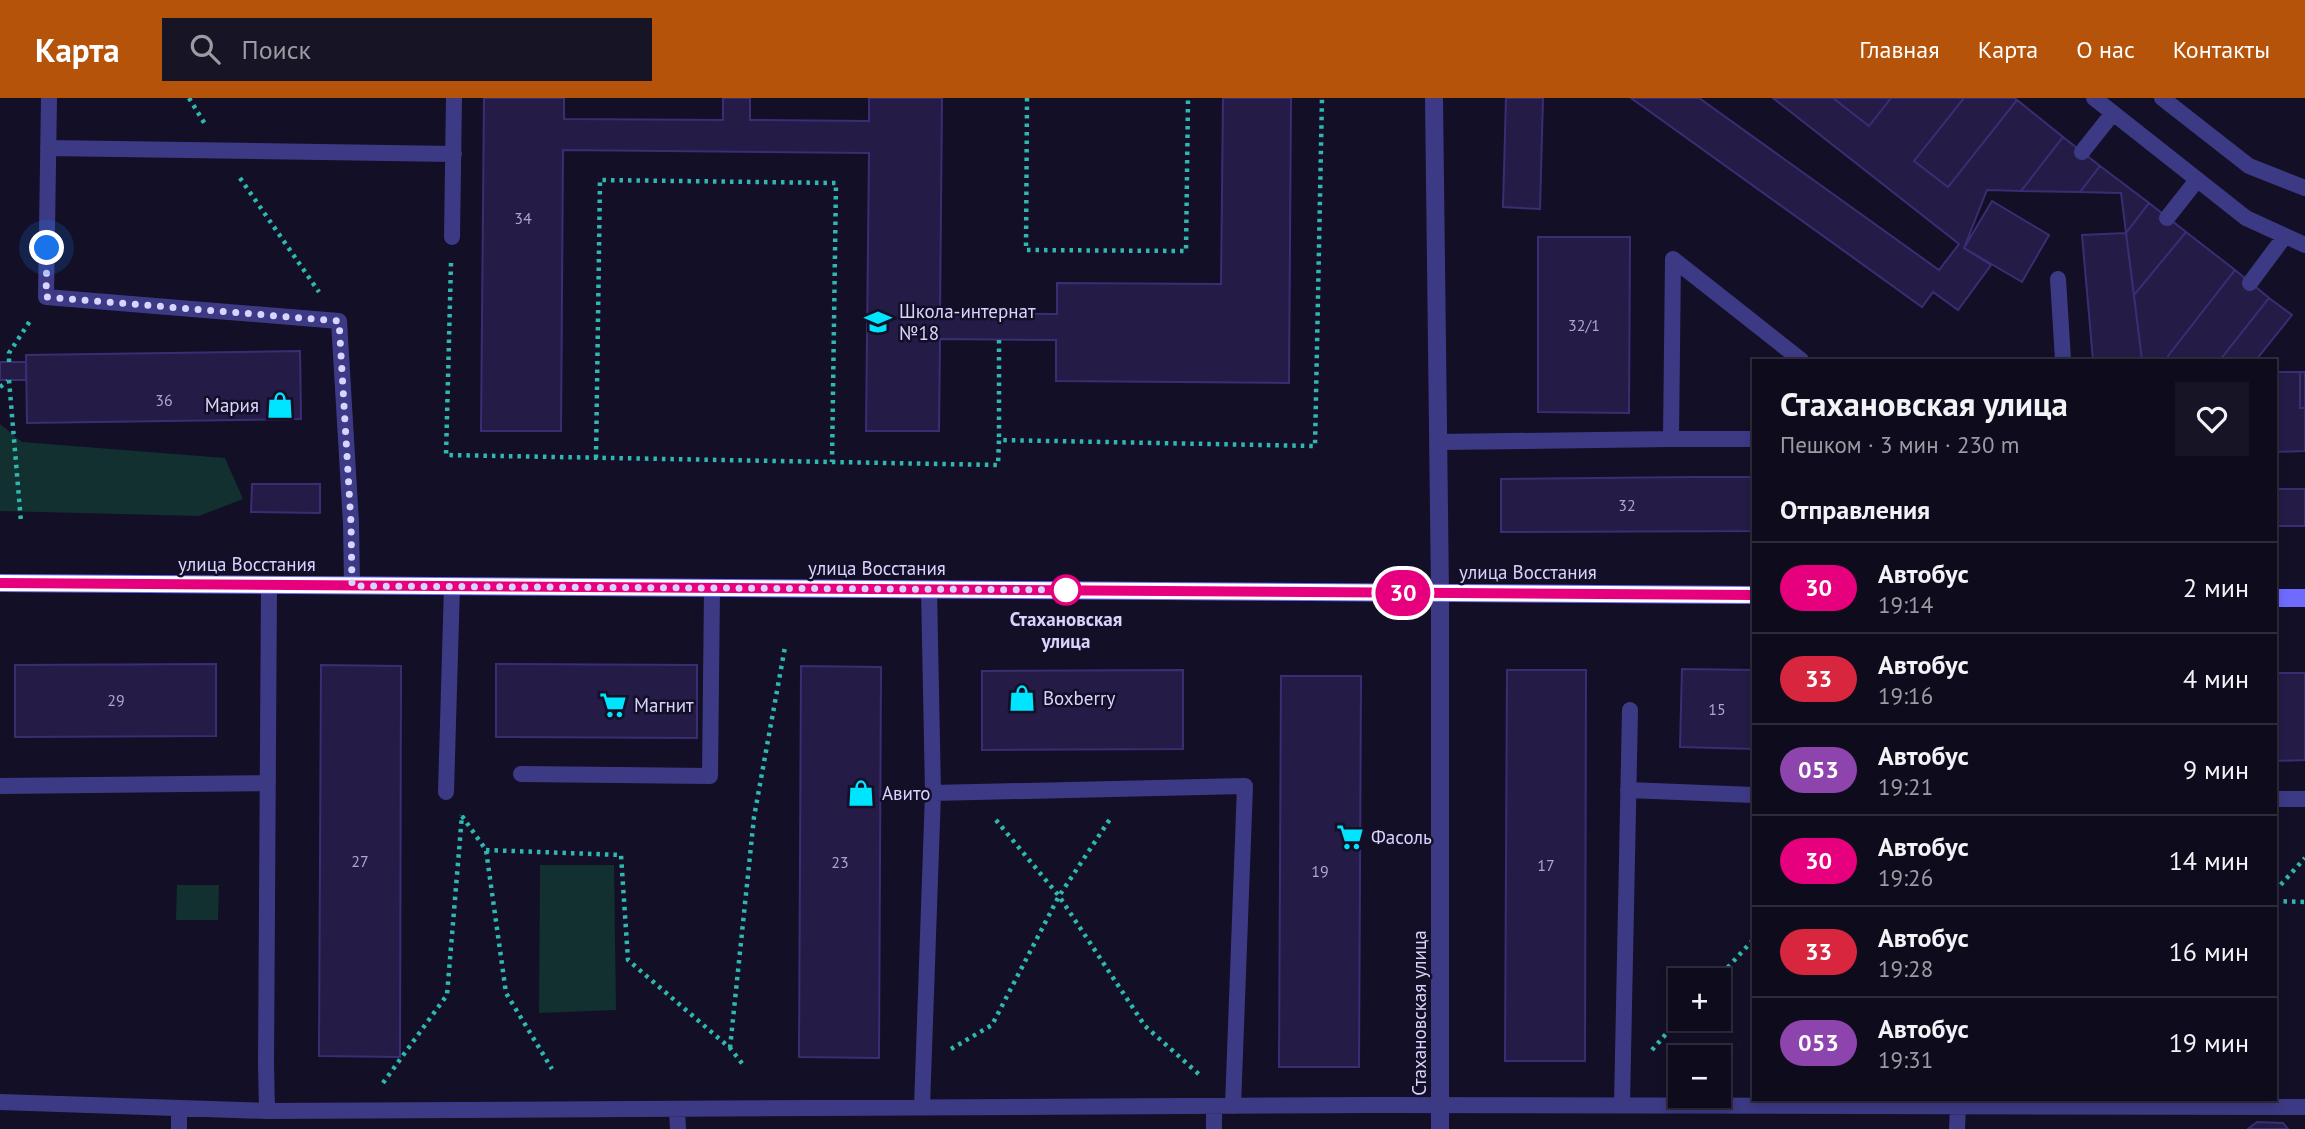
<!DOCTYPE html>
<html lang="ru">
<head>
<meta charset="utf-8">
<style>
	body { margin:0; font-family:"PT Sans",sans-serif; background:#171425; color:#f1f3f6; height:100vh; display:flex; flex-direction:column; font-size:26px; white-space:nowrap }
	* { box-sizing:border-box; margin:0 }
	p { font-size:23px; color:#9b9ba3 }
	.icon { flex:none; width:38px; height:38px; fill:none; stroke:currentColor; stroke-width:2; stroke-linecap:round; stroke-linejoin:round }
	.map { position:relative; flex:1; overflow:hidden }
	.side { position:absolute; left:1752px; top:261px; width:525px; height:742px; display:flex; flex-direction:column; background:#0e0b1c; border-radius:0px; box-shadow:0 4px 10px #0003,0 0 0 2px #2e2b3b }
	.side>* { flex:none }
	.badge { padding:0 14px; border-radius:23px; font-size:24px; line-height:46px }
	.tools { position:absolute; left:1668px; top:870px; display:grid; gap:14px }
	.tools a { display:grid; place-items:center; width:63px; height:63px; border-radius:0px; background:#0e0b1c; box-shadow:0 4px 10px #0003,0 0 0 2px #2e2b3b; font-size:35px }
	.you { position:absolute; width:35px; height:35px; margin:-18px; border:5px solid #fff; border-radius:50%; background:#1a73e8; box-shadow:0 0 0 10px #1a73e833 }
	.map>.badge { position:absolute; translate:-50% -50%; box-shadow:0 0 0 4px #fff }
	h2 { padding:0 28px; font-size:26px; line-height:63px }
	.round { display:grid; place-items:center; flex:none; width:74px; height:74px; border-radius:0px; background:#171425 }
	.summary { display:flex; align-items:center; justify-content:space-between; height:119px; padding:0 28px }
	h1 { font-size:33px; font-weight:800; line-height:52px }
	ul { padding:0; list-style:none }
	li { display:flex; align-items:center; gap:21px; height:91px; padding:0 28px; border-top:2px solid #2e2b3b }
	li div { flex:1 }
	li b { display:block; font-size:26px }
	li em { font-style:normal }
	li .badge { min-width:77px; font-weight:700; text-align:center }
	header { display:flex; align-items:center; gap:42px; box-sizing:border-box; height:98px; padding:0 35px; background:#b45309; color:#fff }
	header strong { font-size:33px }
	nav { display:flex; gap:38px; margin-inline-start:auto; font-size:24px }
	.search { width:490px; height:63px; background:#171425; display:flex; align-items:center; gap:18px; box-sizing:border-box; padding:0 24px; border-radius:0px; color:#9b9ba3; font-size:26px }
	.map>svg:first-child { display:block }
</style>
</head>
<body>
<header>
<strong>Карта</strong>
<div class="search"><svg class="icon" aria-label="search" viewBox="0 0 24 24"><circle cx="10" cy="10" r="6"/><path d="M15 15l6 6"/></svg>Поиск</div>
<nav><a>Главная</a><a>Карта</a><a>О нас</a><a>Контакты</a></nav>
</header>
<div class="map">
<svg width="2305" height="1031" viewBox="0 0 2305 1031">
	<rect width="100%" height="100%" fill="#130f26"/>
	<path fill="#12302f" d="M0,326L22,344L225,360L243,401L199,418L0,413Z
		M540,767H614L616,912L539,915Z
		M177,787H219L218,822H176Z"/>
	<path fill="#241b47" stroke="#3b2d73" stroke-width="2" d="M484,0H564V21L723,22V0H750V22L869,23V0H942L940,215L1057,216V185L1221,186L1223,0H1291L1289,285L1056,283V242L940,241L939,333H866L869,55L563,52L561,333H481Z
		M1506,0H1543L1540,111L1503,109Z
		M1631,0H1699L1939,172L1959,146L1773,0H1833L1869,28L1891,0H1964L1914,63L1948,89L2017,2L2063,39L2021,93L1987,92L1964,150L1991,167L1958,212L1933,194L1922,209Z
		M1833,0H1891L1869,28Z
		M1964,0H2014L2017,2L1948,89L1914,63Z
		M2063,39L2100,68L2080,94L2021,93Z
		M2100,68L2149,105L2126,135L2121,95L2080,94Z
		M1992,103L2049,137L2022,184L1964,150Z
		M2149,105L2186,134L2134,197L2126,135Z
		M2186,134L2235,172L2168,258V262H2142L2134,197Z
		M2126,135L2142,262H2093L2082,137Z
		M1538,139H1630L1629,315L1538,314Z
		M2235,172L2269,200L2220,262H2168V258Z
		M2269,200L2292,217L2256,262H2220Z
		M300,253L301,321L27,325L26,257Z
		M0,264H26V282H0Z
		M2275,274H2300V310H2305V353L2275,354Z
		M2300,274H2305V310H2300Z
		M1693,379H1754V433L1501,434V381Z
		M252,386H320V415L251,414Z
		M2275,391H2305V428H2275Z
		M216,566V638L15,639V567Z
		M496,566L697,567V640L496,639Z
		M321,567L401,568L400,959L319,958Z
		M801,568L881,569L879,960L799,959Z
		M1682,571L1754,572V651L1680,649Z
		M1183,572V651L982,652V573Z
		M1507,572H1586L1585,963H1505Z
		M2275,575H2305V662L2275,663Z
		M1281,578H1361L1359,969H1279Z
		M2257,1024L2283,1025L2288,1031H2248Z"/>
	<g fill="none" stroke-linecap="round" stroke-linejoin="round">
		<path stroke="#2fb8b0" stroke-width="4.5" stroke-dasharray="3.5 5" stroke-linecap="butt" d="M189,0L205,26
			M1027,0L1026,152L1186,153L1188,0
			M240,80L319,194
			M451,165L446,357L998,367L999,342L1315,348L1322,0
			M999,242V342
			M9,264V255L32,220
			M9,282L21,424
			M0,289L8,283
			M596,360L600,82L836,85L832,364
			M462,718L486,752L506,895L552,971
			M996,722L1059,798L1145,928L1202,979
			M486,752L621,757L628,862L730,950L745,969
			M2275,793L2305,760
			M2275,803L2305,804
			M1716,882L1754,841
			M730,950L754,719L785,549
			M951,951L992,927L1059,798L1112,718
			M1652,952L1680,920
			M383,985L447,897L462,717"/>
		<path stroke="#3d3a85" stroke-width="16" d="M49,0L46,199L339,223L351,425L352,488
			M2094,0L2246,120L2305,147
			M2162,0L2249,68L2305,90
			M48,50L454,56
			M2082,54L2113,15
			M2167,120L2197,82
			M452,139L454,0
			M2058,181L2063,262
			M2250,185L2285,138
			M1671,341H1754
			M1439,344L1671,341L1673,161L1801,262
			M929,491L933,695
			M521,676L710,678L712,490
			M0,688L268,685
			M1628,692L1754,697
			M446,694L452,488
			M2275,701H2305
			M0,1004L267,1013L1373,1007L2305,1009
			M1622,1007L1630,612
			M922,1009L933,695L1245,688L1233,1008
			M179,1010V1031
			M677,1011L678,1031
			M267,1013L266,966L269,487
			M1214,1031V1008
			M1957,1031L1958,1008"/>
		<path stroke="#3d3a85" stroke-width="18" d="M1434,0L1440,495V1031"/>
		<path stroke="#6f6bff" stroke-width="18" d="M0,485L1754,497
			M2275,500H2305"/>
	</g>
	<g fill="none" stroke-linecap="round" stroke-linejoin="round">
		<defs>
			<path id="line" d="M0,485L1754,497"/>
		</defs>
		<use href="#line" stroke="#fff" stroke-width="16"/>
		<use href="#line" stroke="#e6007e" stroke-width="10"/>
		<path stroke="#d9d4ff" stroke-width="7" stroke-dasharray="0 12.6" d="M47,150L46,199L339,223L351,425L352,488L1066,492"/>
	</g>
	<defs>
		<symbol id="school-bare" viewBox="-9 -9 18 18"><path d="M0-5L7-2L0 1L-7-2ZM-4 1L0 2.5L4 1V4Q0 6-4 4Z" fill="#00e5ff" stroke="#130f26" stroke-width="2.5" paint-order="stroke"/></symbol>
		<symbol id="shop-bare" viewBox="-9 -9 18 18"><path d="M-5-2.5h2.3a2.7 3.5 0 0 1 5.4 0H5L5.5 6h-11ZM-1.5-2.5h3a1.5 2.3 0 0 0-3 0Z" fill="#00e5ff" stroke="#130f26" stroke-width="2.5" paint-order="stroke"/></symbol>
		<symbol id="supermarket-bare" viewBox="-9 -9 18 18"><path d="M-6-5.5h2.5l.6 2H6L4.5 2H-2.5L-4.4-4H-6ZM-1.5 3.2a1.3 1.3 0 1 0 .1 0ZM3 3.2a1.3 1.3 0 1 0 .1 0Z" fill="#00e5ff" stroke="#130f26" stroke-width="2.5" paint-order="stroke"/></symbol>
	</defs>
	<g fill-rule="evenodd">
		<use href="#school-bare" x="859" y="205" width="38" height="38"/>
		<use href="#shop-bare" x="261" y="288" width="38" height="38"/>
		<use href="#shop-bare" x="1003" y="581" width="38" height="38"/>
		<use href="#supermarket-bare" x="594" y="588" width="38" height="38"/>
		<use href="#shop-bare" x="842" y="676" width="38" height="38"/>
		<use href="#supermarket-bare" x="1331" y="720" width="38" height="38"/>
	</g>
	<circle fill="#fff" stroke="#e6007e" stroke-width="3.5" cx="1066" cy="492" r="14"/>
	<g text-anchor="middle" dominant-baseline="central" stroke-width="5" stroke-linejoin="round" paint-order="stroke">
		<g font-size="16" fill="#aca6d1">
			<text x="523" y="120">34</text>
			<text x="1584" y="227">32/1</text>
			<text x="164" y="302">36</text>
			<text x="1627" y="407">32</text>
			<text x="116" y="602">29</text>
			<text x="1717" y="611">15</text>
			<text x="360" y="763">27</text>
			<text x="840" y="764">23</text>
			<text x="1546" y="767">17</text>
			<text x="1320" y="773">19</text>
		</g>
		<g font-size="19" fill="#d9d4ff" stroke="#130f26" text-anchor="start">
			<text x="899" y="213">Школа-интернат<tspan x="899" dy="22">№18</tspan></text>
			<text x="259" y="307" text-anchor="end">Мария</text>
			<text x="1043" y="600">Boxberry</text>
			<text x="634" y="607">Магнит</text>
			<text x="882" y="695">Авито</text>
			<text x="1371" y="739">Фасоль</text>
		</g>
		<g font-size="19" fill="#d9d4ff" stroke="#130f26">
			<text x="247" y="466">улица Восстания</text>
			<text x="877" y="470">улица Восстания</text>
			<text x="1528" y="474">улица Восстания</text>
			<text transform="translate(1419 915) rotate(-90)">Стахановская улица</text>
		</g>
		<g font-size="19" font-weight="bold" fill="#d9d4ff" stroke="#130f26">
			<text x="1066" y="521">Стахановская<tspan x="1066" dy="22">улица</tspan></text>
		</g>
	</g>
</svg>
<div class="tools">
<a>+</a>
<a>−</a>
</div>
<div class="you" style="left:47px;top:150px"></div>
<b class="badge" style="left:1403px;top:495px;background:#e6007e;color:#fff">30</b>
<section class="side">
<div class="summary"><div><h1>Стахановская улица</h1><p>Пешком · 3 мин · 230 m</p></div><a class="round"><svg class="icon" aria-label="heart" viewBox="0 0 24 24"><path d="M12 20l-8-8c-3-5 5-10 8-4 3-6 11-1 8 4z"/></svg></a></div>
<h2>Отправления</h2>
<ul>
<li><span class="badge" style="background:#e6007e;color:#fff">30</span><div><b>Автобус</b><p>19:14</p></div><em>2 мин</em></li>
<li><span class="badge" style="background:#d7263d;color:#fff">33</span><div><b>Автобус</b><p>19:16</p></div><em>4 мин</em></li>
<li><span class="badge" style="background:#8e44ad;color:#fff">053</span><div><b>Автобус</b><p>19:21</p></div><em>9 мин</em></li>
<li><span class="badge" style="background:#e6007e;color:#fff">30</span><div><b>Автобус</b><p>19:26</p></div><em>14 мин</em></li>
<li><span class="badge" style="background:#d7263d;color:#fff">33</span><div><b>Автобус</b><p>19:28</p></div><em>16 мин</em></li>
<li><span class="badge" style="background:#8e44ad;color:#fff">053</span><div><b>Автобус</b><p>19:31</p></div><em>19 мин</em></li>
</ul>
</section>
</div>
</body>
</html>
